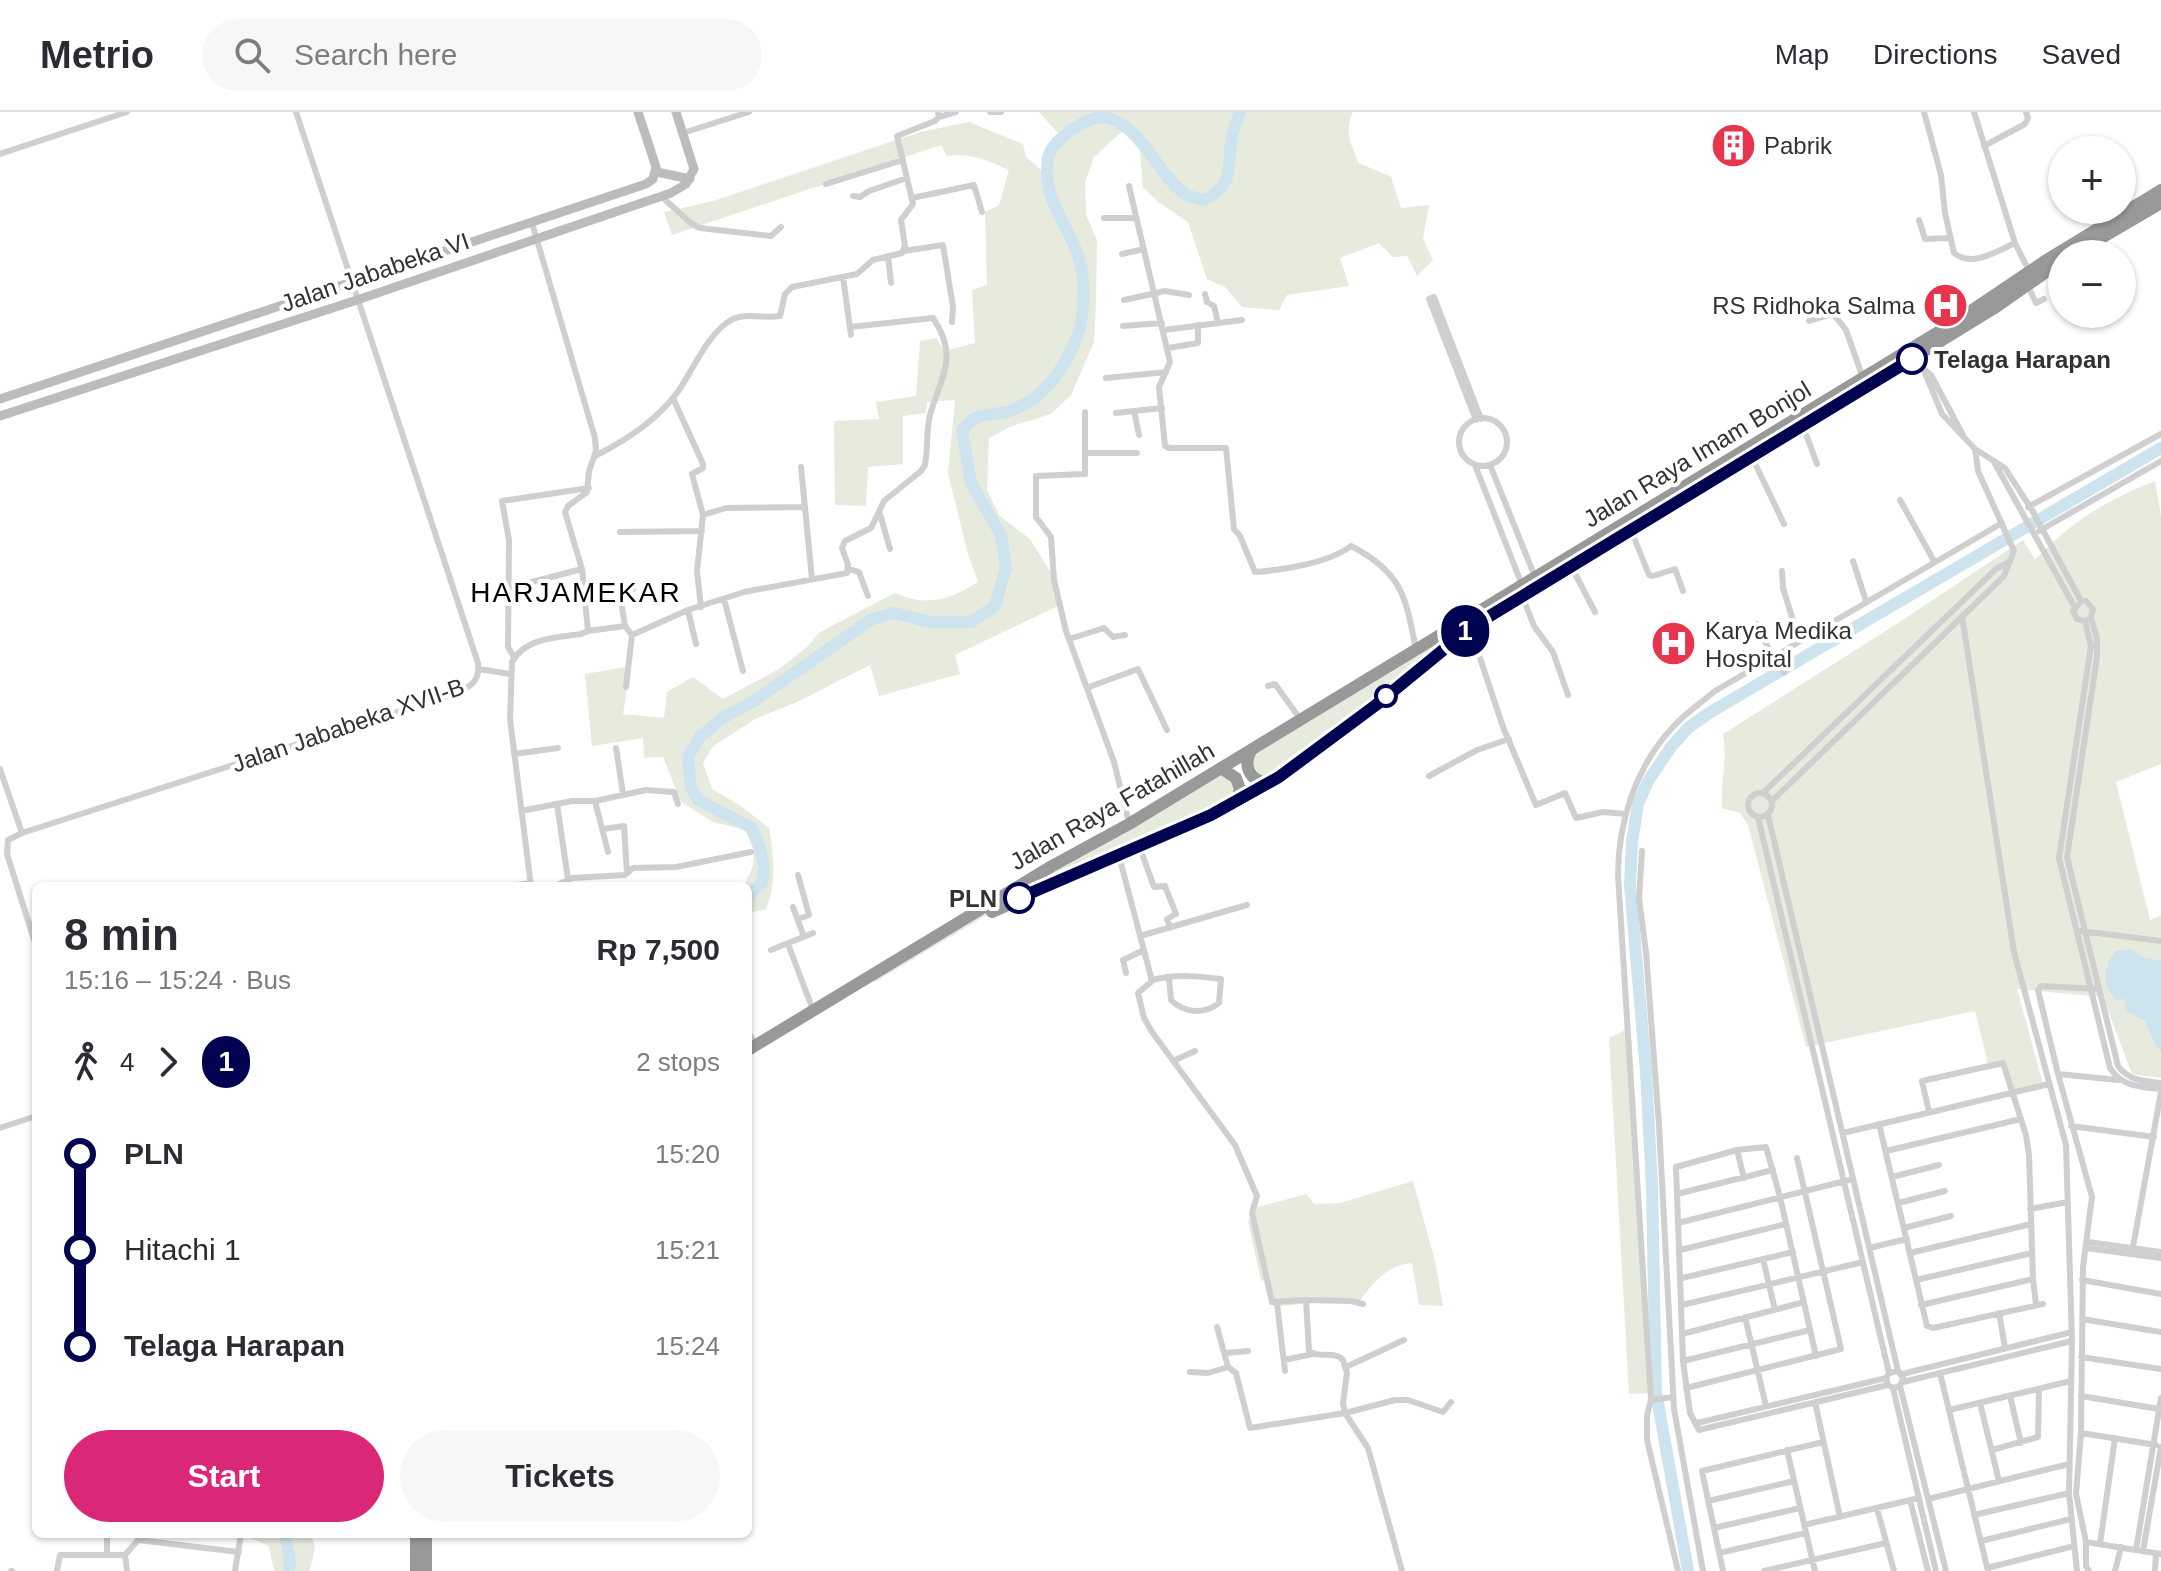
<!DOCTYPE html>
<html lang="en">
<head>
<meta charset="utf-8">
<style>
	body { margin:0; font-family:Arial,sans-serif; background:#f7f7f7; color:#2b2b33; height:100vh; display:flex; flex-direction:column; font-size:30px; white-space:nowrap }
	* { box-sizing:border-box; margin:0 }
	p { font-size:26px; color:#7c7c81 }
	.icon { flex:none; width:44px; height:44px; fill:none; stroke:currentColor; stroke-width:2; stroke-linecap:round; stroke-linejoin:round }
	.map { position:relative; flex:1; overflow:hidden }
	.sheet { position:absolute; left:32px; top:770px; width:720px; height:656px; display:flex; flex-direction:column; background:#fff; border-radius:12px; box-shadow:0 2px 6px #0004 }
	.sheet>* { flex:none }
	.badge { padding:0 16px; border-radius:26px; font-size:28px; line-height:52px }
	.buttons { position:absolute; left:2048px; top:24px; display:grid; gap:16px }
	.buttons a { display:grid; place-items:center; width:88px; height:88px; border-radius:50%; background:#fff; box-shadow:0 2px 6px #0004; font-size:40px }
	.map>.badge { position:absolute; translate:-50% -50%; box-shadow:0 0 0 4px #fff }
	.legs { display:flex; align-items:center; gap:12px; height:88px; padding:0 32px; font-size:26px }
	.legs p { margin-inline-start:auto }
	.overview { display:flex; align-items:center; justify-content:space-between; height:136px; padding:0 32px }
	h1 { font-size:44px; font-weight:700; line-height:60px }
	.cta { display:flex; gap:16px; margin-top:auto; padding:16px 32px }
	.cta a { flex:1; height:92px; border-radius:48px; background:#db2777; color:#fff; font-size:32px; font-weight:700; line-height:92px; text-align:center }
	.cta a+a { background:#f7f7f7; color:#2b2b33 }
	ul { padding:0 32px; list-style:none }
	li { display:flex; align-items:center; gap:28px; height:96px; font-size:30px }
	li i { display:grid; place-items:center; width:12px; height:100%; margin:0 10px; background:currentColor }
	li i::after { content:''; width:20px; height:20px; margin:-10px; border:6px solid; border-radius:50%; background:#fff }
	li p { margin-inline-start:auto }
	li:first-child i { background:linear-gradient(#0000 50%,currentColor 0) }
	li:last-child i { background:linear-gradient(currentColor 50%,#0000 0) }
	header { display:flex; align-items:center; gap:48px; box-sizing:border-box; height:112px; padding:0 40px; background:#fff; border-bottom:2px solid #e1e1e2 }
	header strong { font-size:38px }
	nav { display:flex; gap:44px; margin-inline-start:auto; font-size:28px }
	.search { width:560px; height:72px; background:#f7f7f7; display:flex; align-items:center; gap:20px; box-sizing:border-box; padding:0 28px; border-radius:44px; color:#7c7c81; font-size:30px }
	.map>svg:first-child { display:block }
</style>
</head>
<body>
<header>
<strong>Metrio</strong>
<div class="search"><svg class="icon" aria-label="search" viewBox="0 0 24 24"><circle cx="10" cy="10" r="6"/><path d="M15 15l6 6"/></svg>Search here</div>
<nav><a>Map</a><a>Directions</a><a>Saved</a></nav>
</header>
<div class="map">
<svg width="2161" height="1459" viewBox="0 0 2161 1459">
	<rect width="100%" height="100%" fill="#fff"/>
	<path fill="#e6ebde" d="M1039,0H1353C1344,17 1351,35 1359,51L1391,65L1401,96L1429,93L1423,126L1433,148L1417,164L1407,144L1393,145L1379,131L1340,146L1349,174L1287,183L1279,198L1242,195L1225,175L1207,167L1188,110L1160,91L1143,76L1139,29L1127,15L1094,45L1085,70L1086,103L1097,128L1096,191L1094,230L1071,283L1051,302L1012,314L989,326L987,378L1000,404L1030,427L1054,466L1060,493L955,543L960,562L879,584L870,553L797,590L757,606L713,634L703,651L712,677L741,694L769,716C774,745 777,769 766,797L748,801V774H743C757,751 757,743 745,718L713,710L681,690L663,645L644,646L643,626L592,634L585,562L631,554L623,602L664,606L667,580L693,565L723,587L779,557L807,535L820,520L895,481C928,495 949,488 978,470L968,442L948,361L955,288L927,290L926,301L903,304V352L868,355L866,394L835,393L834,309L879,307L876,290L916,284L920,229L937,226L944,239L975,231L972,178L987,173L985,100L999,93L1009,58C989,49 969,40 947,44L941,33L672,123L664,100L713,89L920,20L969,10L1023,32L1026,45L1046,62L1049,42L1063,27Z
		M2155,369L2161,404V652L2116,670L2150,808L2161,803V966L2132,962L2103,885L2017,877L2043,972L2012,978L2005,948L1988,952L1975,899L1806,935L1748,713L1740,701L1722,696C1720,668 1728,650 1723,622L1895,513L2023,428L2035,448C2073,408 2105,389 2155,369Z
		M1668,386L1672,393L1522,483L1279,664L1255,667L1248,643Z
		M1221,656L1232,661L1237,688L995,798L875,870L872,864Z
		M1629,916L1648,1281L1629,1282L1609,926Z
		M1413,1069L1435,1149L1443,1194L1419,1193L1412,1151C1387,1153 1373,1171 1359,1190H1318L1274,1195L1268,1167L1261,1169L1248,1109L1255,1096L1306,1082L1314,1092L1340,1091Z
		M240,1422H310L315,1434L310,1459H274L269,1434Z"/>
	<path fill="#cde3ee" d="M2130,837L2143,845L2161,849V939L2156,934L2145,909L2125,899V887L2116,888L2106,874L2105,858L2108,855V850L2116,839Z"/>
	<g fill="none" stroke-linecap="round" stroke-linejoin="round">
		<path stroke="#cde3ee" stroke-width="12" d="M748,784L762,771L764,754L759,733L752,716L698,688L691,676L688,645L700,625L721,607L754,589L872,507L894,501L930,510H971L995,494L1006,456L1001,423L971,371L962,319C978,297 987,306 1009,299C1041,289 1062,260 1075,230C1085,208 1086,170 1079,146C1070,118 1047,91 1047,61C1047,56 1047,47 1049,42C1056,26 1090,1 1108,6C1143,16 1158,63 1185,82C1190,85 1197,86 1203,88C1237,72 1226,54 1232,24C1234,16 1237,8 1240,0
			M285,1422L290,1449L289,1459
			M1688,1459L1656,1280L1652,1075L1646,960L1630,773L1632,730L1638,692L1648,669L1671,635L1688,616L1709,601L2161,336"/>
		<path stroke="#cfcfcf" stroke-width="6" d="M990,0H1001
			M1924,0L1941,63L1945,101L1954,141C1972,156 1997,139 2015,131
			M1974,0L2015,131L2029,159
			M939,5L956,0
			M683,21L749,0
			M1984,34L2025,12L2028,6L2026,0
			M0,42L127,0
			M826,72L903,48
			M1129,74L1170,250L1159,275L1165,334L1169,336H1226L1234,417L1240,424L1255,460C1283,458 1329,451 1351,434C1402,460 1406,485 1416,538
			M853,84L860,85L869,79L907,66
			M662,85L692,112L700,116L771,124L781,115
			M912,86L974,73L982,100
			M1104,106H1135
			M1919,108L1925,127L1949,126
			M904,139L943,133L953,195L952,210
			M1122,142L1144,137
			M888,144L891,171
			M843,165L851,223
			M2027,172L2036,191L2044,187
			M1205,182L1207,190L1214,194L1218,211
			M1429,187L1434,185L1481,307
			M1429,187L1476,308
			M1124,188L1165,179L1189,183
			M1809,209L1829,203L1835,204L1846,218L1863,266
			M1123,214L1162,211
			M1164,218L1242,208
			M1168,236L1198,231V213
			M1918,244L1942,302L1975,337L2005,356L2032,398L2081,489
			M1925,258L1931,263L1963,323
			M1106,266L1166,260
			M673,286L703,352V356L692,362L703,403L697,459L701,495
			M1134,299L1139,323
			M1085,300V362L1036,364V405L1051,425L1054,468L1066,519L1114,650L1129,711
			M1116,301L1162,296
			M1459 330a24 24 0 1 1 48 0a24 24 0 1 1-48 0Z
			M1803,314L1817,352
			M1086,341H1137
			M595,344C627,328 658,308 679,278C693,258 708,221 731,208C744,200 765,207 780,204L785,182L792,175L857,162L873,148L902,141L905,134L901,108L913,92L897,24L935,9L939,5L938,0
			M1752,345L1784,412
			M1994,350L2074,494
			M1475,353L1522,473
			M1490,353L1535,465
			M801,355L812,467
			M1900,388L1934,449
			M2028,395L2161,322
			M880,402L890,437
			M703,403L726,396L805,395
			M1631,418L1649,463L1653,464L1675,457L1683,479
			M2039,419L2161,349
			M620,420L702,419
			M1853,449L1866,489
			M1571,454L1595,500
			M849,457L859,460L868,484
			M1782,459L1783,476L1799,528
			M509,476L582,457
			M1523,486L1534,514L1553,540L1568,583
			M724,487L743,559
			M688,498L696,532
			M1962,504L2014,840L2066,1033L2072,1229L2069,1381L2077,1459
			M2091,506L2097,526V545L2067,745L2118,954C2129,969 2144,969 2161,971
			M2085,509L2091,506L2093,497L2086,489H2081L2073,499L2077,507L2085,509L2091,534L2059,746L2110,956C2122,975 2141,975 2161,977
			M1757,512L1772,544
			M625,514L620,483L633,477
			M1470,516L1503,615L1536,693L1565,681L1576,706L1603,700L1626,702
			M588,519L625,514L632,523L688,498L744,480L847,461L848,453L842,436L845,429L871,416L884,389L921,359L925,353C928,337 926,319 930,303C940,266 960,245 933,206L850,215
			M1069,527L1104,516L1113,525L1125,523
			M1777,541L1784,561
			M514,545L508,535L509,428L502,389L589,376
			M479,557L510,562
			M1268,574L1275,572L1301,608
			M626,575L632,523
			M1089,575L1138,557L1167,618
			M616,636L623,682
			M514,642L558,636
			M0,657L22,721L450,583C467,577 481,571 478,551L296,0
			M1429,664L1477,638L1509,627
			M1748 693a12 12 0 1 1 24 0a12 12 0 1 1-24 0Z
			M1763,681L1996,457L2009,450
			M595,689L608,740
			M1772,689L2004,464L2014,439L1978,359L1975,337
			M557,692L569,774
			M521,699L572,689H595L646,678L674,680L678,692
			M1768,703L1898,1259
			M1758,705L1889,1261
			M603,717L624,714L627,761
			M22,721L8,728L7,742L36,834
			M1140,736L1154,775L1165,774L1176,802L1167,807L1170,816
			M1642,739L1639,787L1646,840L1659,1013L1674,1297L1703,1459
			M1119,744L1151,865V870L1138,881L1144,906L1152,920L1235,1033L1257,1084L1252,1101L1272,1190L1306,1188L1309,1239C1319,1247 1334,1238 1343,1248L1347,1261L1343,1291L1345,1301L1368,1336L1402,1459
			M510,774L531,771
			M531,774L510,607L512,550C525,526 557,525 581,522L588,519L582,457L565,400L568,394L587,380L589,359L596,339L595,326L532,111
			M555,774L572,766L625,763L633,756L676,755L751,740
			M793,795L804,825
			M798,807L809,803L798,763
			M2081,819L2161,829
			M1140,824L1247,793
			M788,832L813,898
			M771,838L813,821
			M1126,861L1123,848L1144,838
			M1152,868C1176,862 1197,864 1221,867L1219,891C1204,903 1184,901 1171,888L1169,865
			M2099,877L2041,874L2038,878L2058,962L2092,1085L2083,1155L2081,1321L2076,1382L2086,1430L2161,1442
			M748,920L756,933
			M1173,949L1195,939
			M2058,962L2118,968
			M1929,1000L1922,969L2003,951L2026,1023L2029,1043L2033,1167L2036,1193
			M1879,1012L1927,1214L1933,1216L2043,1192
			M2071,1014L2154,1025
			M0,1016L36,1004
			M1843,1021L2049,972
			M1737,1038L1744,1066
			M1886,1039L2021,1007
			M1892,1065L1939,1053
			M1677,1082L1773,1058
			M1898,1091L1945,1079
			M2030,1097L2068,1090
			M1678,1111L1853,1067
			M1904,1116L1951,1104
			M2088,1130L2161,1140
			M2133,1135L2161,980
			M1869,1136L1907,1127
			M2086,1136L2161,1146
			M1680,1138L1786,1112
			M1910,1141L2031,1112
			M1763,1147L1775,1198
			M1682,1166L1793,1140
			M1916,1168L2032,1141
			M2082,1168L2161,1182
			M1306,1188L1351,1189L1363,1192
			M1277,1192L1285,1259
			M1682,1193L1863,1150
			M1921,1193L2033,1167
			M1999,1201L2005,1236
			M1745,1205L1766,1294
			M2082,1207L2161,1220
			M1682,1222L1804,1190
			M1226,1241L1248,1239
			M1816,1244L1780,1085L1766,1035L1737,1038L1676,1055L1683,1249L1690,1301L1699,1318L1888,1273
			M2081,1245L2161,1257
			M1284,1248L1313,1242
			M1683,1249L1810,1218
			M1228,1255L1236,1261L1250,1316L1345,1301L1395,1288H1408L1443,1300L1451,1290
			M1346,1255L1404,1228
			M1190,1260L1208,1261L1228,1255L1217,1215
			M1940,1261L1988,1459
			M1902,1262L2072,1220
			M1903,1270L2072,1229
			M1900,1274L1893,1276L1888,1273L1886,1266L1889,1261L1898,1259L1903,1266L1900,1274L1946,1459
			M1686,1276L1841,1237L1797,1046
			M1893,1276L1936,1459
			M2010,1284L2021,1331
			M2081,1284L2159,1297
			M1651,1288L1673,1285
			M1815,1290L1840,1405
			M1980,1291L1999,1369
			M1949,1298L2071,1269
			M1697,1311L1886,1266
			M2081,1321L2156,1333
			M1787,1338L1815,1459
			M1992,1338L2038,1325L2039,1277
			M1928,1387L2069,1352
			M1910,1388L1928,1459
			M1708,1389L1794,1369
			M1877,1396L1894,1459
			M1974,1403L2069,1381
			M1804,1413L1919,1386
			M1714,1416L1800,1396
			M1981,1429L2071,1407
			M2086,1430V1454L2089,1459
			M2100,1432L2115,1326
			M2136,1438L2161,1286
			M2143,1439L2161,1335
			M1719,1441L1806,1421
			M107,1442V1422
			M125,1443L127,1459
			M1987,1456L2074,1434
			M11,1459H12
			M57,1459L60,1443H125L138,1428L239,1440
			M235,1459L241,1422
			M1678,1459L1647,1328V1303L1651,1288L1618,763C1618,710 1636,654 1673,615C1685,601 1701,591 1715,579L2002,411
			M1723,1459L1702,1359L1823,1330
			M1764,1459L1886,1431
			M2115,1459L2121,1435
			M2155,1459L2156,1441"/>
		<path stroke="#bcbcbc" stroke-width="9" d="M657,60L690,67
			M0,287L646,72L653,67L656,55L638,0
			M0,304L357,188L671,81L686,72L694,57L676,0"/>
		<path stroke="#999" stroke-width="12" d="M2074,142L2161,91
			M1716,367L1993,197L2062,149
			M1252,637C1242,653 1249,669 1268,671
			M1221,656L1236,666L1240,677L1237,688
			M992,800L1211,703L1279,665L1376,593L1464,520L1632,418
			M748,938L1052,754L1129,712L1950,213L2048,147L2161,78
			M416,1459V1422
			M426,1459V1422"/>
	</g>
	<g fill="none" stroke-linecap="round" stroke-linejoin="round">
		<defs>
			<path id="line-1" d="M1019,786L1211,703L1279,665L1376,593L1470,516L1912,247"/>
		</defs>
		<use href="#line-1" stroke="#fff" stroke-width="18"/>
		<use href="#line-1" stroke="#000350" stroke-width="12"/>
	</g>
	<defs>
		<symbol id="building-disc" viewBox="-11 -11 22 22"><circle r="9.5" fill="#e8354e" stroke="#fff"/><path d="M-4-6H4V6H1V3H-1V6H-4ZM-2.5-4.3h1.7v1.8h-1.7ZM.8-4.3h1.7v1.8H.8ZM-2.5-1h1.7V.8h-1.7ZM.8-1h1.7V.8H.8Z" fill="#fff"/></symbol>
		<symbol id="hospital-disc" viewBox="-11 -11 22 22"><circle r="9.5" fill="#e8354e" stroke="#fff"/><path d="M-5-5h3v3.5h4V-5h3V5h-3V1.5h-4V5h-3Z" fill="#fff"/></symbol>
	</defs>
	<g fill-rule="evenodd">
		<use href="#building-disc" x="1708" y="8" width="51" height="51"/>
		<use href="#hospital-disc" x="1920" y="168" width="51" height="51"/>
		<use href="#hospital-disc" x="1648" y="506" width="51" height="51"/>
	</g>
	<g fill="#fff" stroke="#000350" stroke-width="4">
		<circle cx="1912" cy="247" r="14"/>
		<circle cx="1386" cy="584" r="10"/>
		<circle cx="1019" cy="786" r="14"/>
	</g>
	<g text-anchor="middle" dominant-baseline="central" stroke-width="8" stroke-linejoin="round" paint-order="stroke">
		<g font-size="24" fill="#323232" stroke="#fff" text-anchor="start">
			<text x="1764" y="33">Pabrik</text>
			<text x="1915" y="193" text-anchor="end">RS Ridhoka Salma</text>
			<text x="1705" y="518">Karya Medika<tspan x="1705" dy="28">Hospital</tspan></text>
		</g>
		<g font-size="24" fill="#323232" stroke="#fff">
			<text transform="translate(375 160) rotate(-19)">Jalan Jababeka VI</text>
			<text transform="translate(1697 342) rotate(-31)">Jalan Raya Imam Bonjol</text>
			<text transform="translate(348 613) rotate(-19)">Jalan Jababeka XVII-B</text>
			<text transform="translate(1112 694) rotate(-30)">Jalan Raya Fatahillah</text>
		</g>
		<g font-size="24" font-weight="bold" fill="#323232" stroke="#fff" text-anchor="start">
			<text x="1934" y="247">Telaga Harapan</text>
			<text x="997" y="786" text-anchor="end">PLN</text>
		</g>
		<g font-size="28" letter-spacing="2" fill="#000" stroke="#fff">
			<text x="576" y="480">HARJAMEKAR</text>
		</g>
	</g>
</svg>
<div class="buttons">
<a>+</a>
<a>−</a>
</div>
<b class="badge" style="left:1465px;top:519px;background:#000350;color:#fff">1</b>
<section class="sheet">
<div class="overview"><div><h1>8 min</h1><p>15:16 – 15:24 · Bus</p></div><b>Rp 7,500</b></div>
<div class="legs"><svg class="icon" aria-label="walk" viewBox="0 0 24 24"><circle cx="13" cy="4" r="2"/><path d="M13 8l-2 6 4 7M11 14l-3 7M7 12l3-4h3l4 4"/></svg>4<svg class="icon" aria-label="forward" viewBox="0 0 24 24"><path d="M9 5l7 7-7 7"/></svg><b class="badge" style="background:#000350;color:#fff">1</b><p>2 stops</p></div>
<ul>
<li><i style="color:#000350"></i><b>PLN</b><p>15:20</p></li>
<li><i style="color:#000350"></i><span>Hitachi 1</span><p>15:21</p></li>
<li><i style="color:#000350"></i><b>Telaga Harapan</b><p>15:24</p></li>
</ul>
<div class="cta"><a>Start</a><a>Tickets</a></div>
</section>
</div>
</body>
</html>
